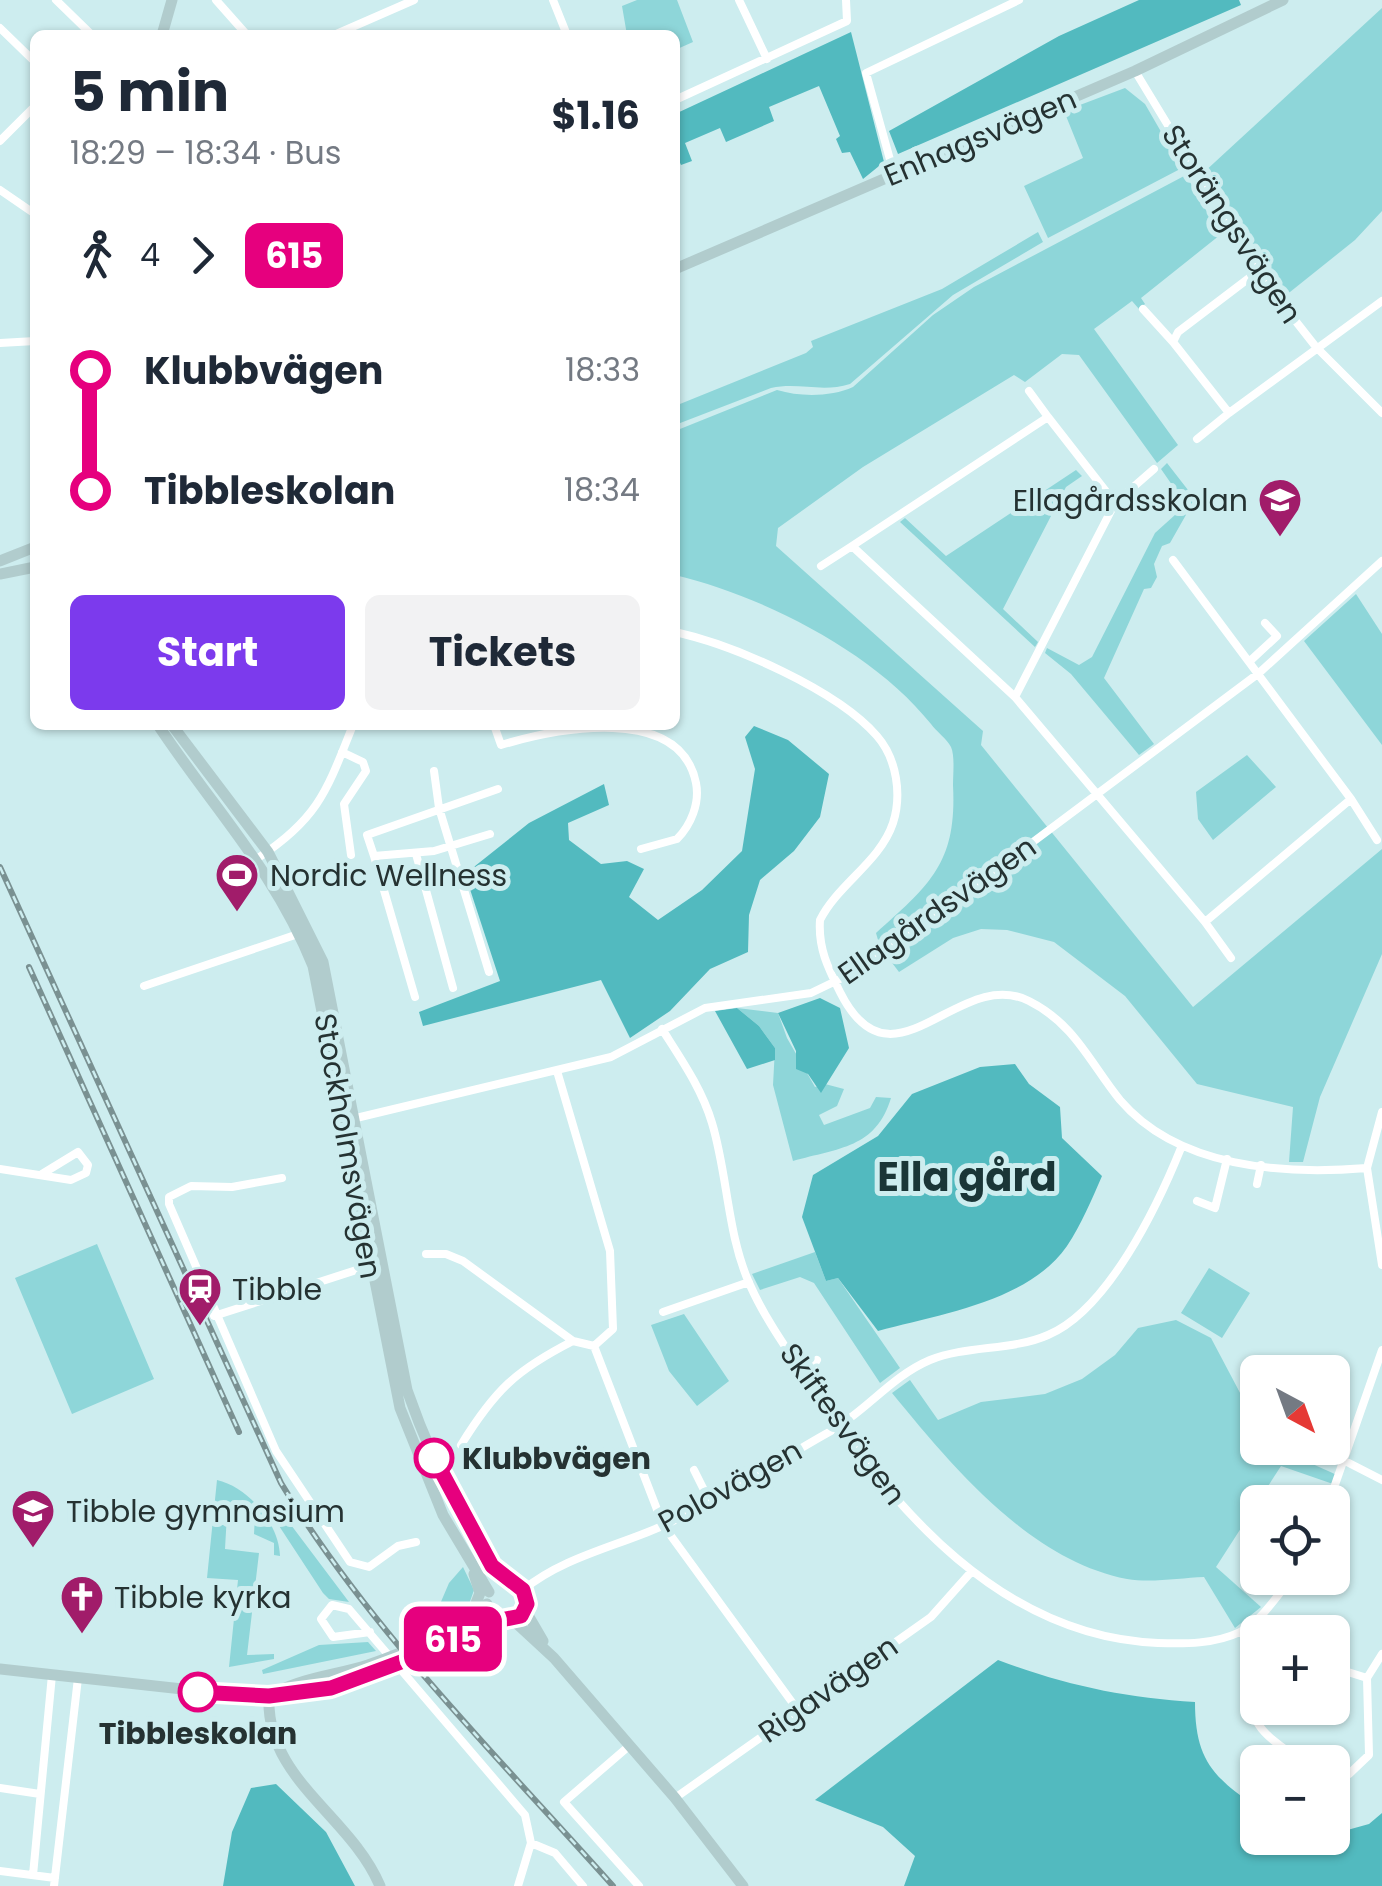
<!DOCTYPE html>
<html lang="en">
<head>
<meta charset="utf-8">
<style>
	body { margin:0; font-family:Poppins,sans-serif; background:#f2f2f3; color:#1f2937; height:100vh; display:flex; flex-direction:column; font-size:38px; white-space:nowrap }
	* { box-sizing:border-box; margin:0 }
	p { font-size:32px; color:#747a83 }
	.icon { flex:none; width:55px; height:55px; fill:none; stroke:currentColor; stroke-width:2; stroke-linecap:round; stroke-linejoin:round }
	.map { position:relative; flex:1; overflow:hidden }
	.drawer { position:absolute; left:30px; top:30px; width:650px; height:700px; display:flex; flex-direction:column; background:#fff; border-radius:15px; box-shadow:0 2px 8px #0004 }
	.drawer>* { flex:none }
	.badge { padding:0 20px; border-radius:15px; font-size:35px; line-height:65px }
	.needle { width:65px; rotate:139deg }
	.controls { position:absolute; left:1240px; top:1355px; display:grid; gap:20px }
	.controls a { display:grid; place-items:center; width:110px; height:110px; border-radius:15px; background:#fff; box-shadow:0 2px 8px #0004; font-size:50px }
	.map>.badge { position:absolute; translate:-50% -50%; box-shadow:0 0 0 5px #fff }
	.legs { display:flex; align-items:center; gap:15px; height:110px; padding:0 40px; font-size:32px }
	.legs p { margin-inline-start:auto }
	.overview { display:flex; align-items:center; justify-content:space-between; height:170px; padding:0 40px }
	h1 { font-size:55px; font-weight:700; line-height:75px }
	.action { display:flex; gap:20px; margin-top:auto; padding:20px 40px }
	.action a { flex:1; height:115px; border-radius:15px; background:#7c3aed; color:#fff; font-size:40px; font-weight:700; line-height:115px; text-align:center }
	.action a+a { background:#f2f2f3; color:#1f2937 }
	ul { padding:0 40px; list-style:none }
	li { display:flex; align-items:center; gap:35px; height:120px; font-size:38px }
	li i { display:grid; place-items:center; width:15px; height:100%; margin:0 12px; background:currentColor }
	li i::after { content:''; width:25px; height:25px; margin:-12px; border:8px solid; border-radius:50%; background:#fff }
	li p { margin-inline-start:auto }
	li:first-child i { background:linear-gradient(#0000 50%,currentColor 0) }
	li:last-child i { background:linear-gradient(currentColor 50%,#0000 0) }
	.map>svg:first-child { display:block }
</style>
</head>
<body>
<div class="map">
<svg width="1382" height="1886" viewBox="0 0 1382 1886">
	<rect width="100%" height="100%" fill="#cdedef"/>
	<path fill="#8ed6d9" d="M637,0H677L693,42L675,50V35H627L622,6Z
		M1382,8V211L1355,240L1285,296L1254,260L1202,174Z
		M1125,88L1145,104L1182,168L1048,238L1024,186L1083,158L1064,111Z
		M1186,175L1220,235L1141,298L1145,304L1139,309L1132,301L1094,329L1178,445L1157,463L1079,355L1062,354L1025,382L1014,375L863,467L778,528L776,546L983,731L981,745L1193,1007L1382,849V954L1320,1097L1303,1162H1289L1293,1107L1197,1084L1125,996L1054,942L1007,930L981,929L953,938L899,972L880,947L876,933C931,884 957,862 953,785C953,774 955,756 951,747C947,739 936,731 931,724C874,652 763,596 675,575V431L777,390C800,397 831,397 853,387L933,315L974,287Z
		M1038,232L1043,242L953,295L850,384C822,393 799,382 771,388L675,425V406L806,353L813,347L811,341L942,289Z
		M1167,463L1195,499L1170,543L1162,546L1154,564L1157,577L1151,588L1144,589L1104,678L1154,744L1139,755L1071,674L1045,653L1047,648L1079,665L1092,657L1155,533L1186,505L1161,469Z
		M1076,470L1082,476L1066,487L1003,609L1038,642L1035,647L900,522L905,518L946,556Z
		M1356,594L1382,634V745L1304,641Z
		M1247,755L1276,787L1213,840L1198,819L1196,792Z
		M737,1008L778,1013L787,1038L815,1087L825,1084L844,1089L837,1106L819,1115L824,1125L870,1108L876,1097L891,1098C876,1148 839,1148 793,1161L773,1085L775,1048L759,1026Z
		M97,1244L154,1379L72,1414L15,1278Z
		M815,1252L826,1281L838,1278L900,1368L880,1383L814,1283L800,1277L760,1290L752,1274Z
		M1209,1268L1250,1293L1222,1338L1181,1313Z
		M684,1314L729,1381L697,1406L669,1371L651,1325Z
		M1176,1320L1211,1338L1257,1425L1258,1448H1301L1299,1458L1337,1475L1333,1484L1281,1466L1216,1567L1261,1607L1235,1628L1204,1577C1180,1578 1151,1583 1127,1579C1029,1560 952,1466 892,1393L910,1380L938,1420L981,1402L1045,1394L1082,1379L1115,1355L1138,1328Z
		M217,1480C248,1487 279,1523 280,1556L274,1555V1543L254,1534L255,1516L227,1514L225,1549L259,1553L247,1655L274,1654V1659L229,1667L238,1580L207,1578Z
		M273,1501L349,1602L329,1599L323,1593L266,1506Z
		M463,1567L474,1590L468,1607L428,1632L449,1583Z
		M368,1642L376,1651L263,1674L262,1670L319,1645Z"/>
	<path fill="#52babf" d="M1139,0H1239L1241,5L898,154L889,131L1059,36Z
		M851,32L884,162L863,179L850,152L842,153L836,139L840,136L819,86L769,107L774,121L726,142L720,128L685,143L692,161L681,165L675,152V114Z
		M754,726L788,740L829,774L820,817L794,851L760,880L749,915L748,952L710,969L670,1011L630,1038L601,980L423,1026L419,1012L500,981L465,874L529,823L604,784L609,805L568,823L569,840L601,864L627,861L644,869L629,897L658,920L702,890L742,851L755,769L745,737Z
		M820,998L840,1008L849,1048L821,1093L808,1074L796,1069V1051L778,1013Z
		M737,1008L759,1026L775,1048V1060L747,1069L715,1011Z
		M1015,1064L1029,1084L1060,1107L1062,1138L1102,1176C1092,1199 1081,1225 1067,1246C1028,1302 940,1314 878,1331L838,1278L826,1281L802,1217L813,1175L878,1136L912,1094L980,1067Z
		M998,1660C1064,1685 1125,1698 1195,1702C1195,1758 1212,1777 1257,1807L1258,1838H1332L1333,1834L1369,1824L1382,1813V1886H904L915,1856L883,1827L815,1800Z
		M276,1784L326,1832L355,1886H223L232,1832L251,1788Z"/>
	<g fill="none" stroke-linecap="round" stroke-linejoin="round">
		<path stroke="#fff" stroke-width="8" d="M56,0L92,35
			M216,0L247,35
			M553,0L567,35
			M739,0L767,59
			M0,28L35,62
			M334,35L414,0
			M1135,71L1257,272L1316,347L1382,413
			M675,100L847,21L846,0
			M0,141L35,106
			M894,174L866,73L1019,0
			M0,190L35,214
			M1257,272L1178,332L1173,342L1229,413L1382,301
			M1143,309L1173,342
			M0,343L35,341
			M1029,391L1048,417
			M1197,439L1229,413
			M1115,503L1154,469
			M821,566L852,546
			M675,632C734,645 837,690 877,736C897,759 902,795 893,823C880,862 838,884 820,920C818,948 828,968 840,992C893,1098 958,965 1029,1001C1075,1024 1090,1063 1120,1100C1178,1168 1283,1175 1367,1168
			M1250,661L1277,636L1265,623
			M1015,697L852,546L1048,417L1115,503L1015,697L1205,922L1351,799L1173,560
			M494,725L501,745C555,729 680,703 696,783C700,803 691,825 677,839L641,849
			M342,752L363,762L366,771L344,804L351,855
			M434,771L439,808L489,972
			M1351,799L1377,840
			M416,854L453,988
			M374,856L367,835L498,789
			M258,858C319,818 327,790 353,725
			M1205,922L1231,958
			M144,986L301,933
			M415,997L374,856L434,851L490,834
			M662,1029C681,1059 702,1089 712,1123C728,1176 727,1234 750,1285C766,1321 791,1355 813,1388C893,1509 1002,1637 1158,1643C1185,1644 1215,1644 1240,1632C1260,1623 1278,1594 1292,1578
			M557,1071L610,1251L613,1329L594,1346
			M1382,1112L1367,1168L1382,1265
			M352,1119L611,1057L705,1008L811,993L867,966L1259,673L1382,561
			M0,1169L71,1180L86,1173L88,1165L78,1152L42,1174
			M282,1178L232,1187L191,1186L169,1197V1204L276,1451L350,1562L369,1567L398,1546L416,1542
			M1257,1184L1261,1165
			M1197,1201L1215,1208L1227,1159
			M426,1254H446L463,1261L573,1341L594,1346L663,1525L797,1709
			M663,1312L749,1282
			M214,1316L375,1264
			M806,1378L817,1360
			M461,1445C495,1390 516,1370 573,1341
			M1345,1461L1382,1480
			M694,1470L709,1500
			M1329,1502L1382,1350
			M523,1590C562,1558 614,1547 660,1527C719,1501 775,1462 831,1431C866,1411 892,1376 930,1360C967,1345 1012,1351 1048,1335C1108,1310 1158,1205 1181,1148
			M1243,1631L1249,1654L1258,1655
			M370,1632L333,1637L321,1619L332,1605L349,1609L525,1815L531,1843L518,1886
			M1249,1654C1254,1722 1243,1721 1303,1762
			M1332,1667L1367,1678
			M629,1746L564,1802L639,1886
			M1332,1776L1349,1774L1369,1755L1367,1678L1382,1654
			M0,1788L40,1794
			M675,1798L931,1617L972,1571
			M531,1843L555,1853L583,1886
			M0,1871L55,1878
			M33,1875L52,1675
			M54,1886L78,1678"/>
		<path stroke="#b1cccd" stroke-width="11" d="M162,35L172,0
			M675,269L1135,71L1283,0
			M0,561L35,547
			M0,574L35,567
			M158,725C213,808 275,871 313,966L400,1408L443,1515L489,1592
			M525,1610L543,1641
			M472,1613L480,1593L474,1574
			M514,1621L554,1658L675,1798L743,1886
			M0,1669L246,1696L296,1693L374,1674L485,1623L514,1621L527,1604C524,1582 499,1578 487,1560C455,1506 427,1448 407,1390L323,962L268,852L172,725
			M277,1692C306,1677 337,1675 368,1665C410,1651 451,1631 487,1604
			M269,1696C265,1779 350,1815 380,1886"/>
		<defs>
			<path id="rail" d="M0,867L281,1483C367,1627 501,1760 613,1886
				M29,967L239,1432"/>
		</defs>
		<use href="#rail" stroke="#7a9192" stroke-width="6"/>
		<use href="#rail" stroke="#cdedef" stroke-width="2.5" stroke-dasharray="8" stroke-linecap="butt"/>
	</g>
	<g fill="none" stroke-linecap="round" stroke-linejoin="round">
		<defs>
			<path id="line-1" d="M198,1692L269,1696L331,1688L428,1652L486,1623L521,1616L527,1604L523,1590L492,1566L434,1458"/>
		</defs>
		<use href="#line-1" stroke="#fff" stroke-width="22"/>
		<use href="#line-1" stroke="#e6007e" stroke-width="15"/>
	</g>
	<defs>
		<symbol id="school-pin" viewBox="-11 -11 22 30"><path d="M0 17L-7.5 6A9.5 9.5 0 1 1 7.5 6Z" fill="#a11c6a" stroke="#cdedef"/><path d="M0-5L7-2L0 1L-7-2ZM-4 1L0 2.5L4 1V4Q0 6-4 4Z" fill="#fff"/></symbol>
		<symbol id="stadium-pin" viewBox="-11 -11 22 30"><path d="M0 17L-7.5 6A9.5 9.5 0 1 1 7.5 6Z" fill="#a11c6a" stroke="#cdedef"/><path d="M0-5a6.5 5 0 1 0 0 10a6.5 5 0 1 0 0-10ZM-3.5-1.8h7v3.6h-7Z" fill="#fff"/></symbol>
		<symbol id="station-pin" viewBox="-11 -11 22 30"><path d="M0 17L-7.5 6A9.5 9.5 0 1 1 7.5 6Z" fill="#a11c6a" stroke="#cdedef"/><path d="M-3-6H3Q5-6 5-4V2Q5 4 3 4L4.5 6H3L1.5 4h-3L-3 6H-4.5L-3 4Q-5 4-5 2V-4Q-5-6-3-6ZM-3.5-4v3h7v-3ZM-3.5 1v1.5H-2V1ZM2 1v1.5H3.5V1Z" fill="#fff"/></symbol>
		<symbol id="church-pin" viewBox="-11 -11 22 30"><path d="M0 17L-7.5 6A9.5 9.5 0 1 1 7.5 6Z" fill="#a11c6a" stroke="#cdedef"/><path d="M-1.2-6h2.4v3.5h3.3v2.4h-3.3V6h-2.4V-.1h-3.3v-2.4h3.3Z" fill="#fff"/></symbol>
	</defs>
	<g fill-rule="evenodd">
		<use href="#school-pin" x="1255" y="475" width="50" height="68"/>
		<use href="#stadium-pin" x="212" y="850" width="50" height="68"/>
		<use href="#station-pin" x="175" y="1264" width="50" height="68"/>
		<use href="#school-pin" x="8" y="1486" width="50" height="68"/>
		<use href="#church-pin" x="57" y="1572" width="50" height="68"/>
	</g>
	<g fill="#fff" stroke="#e6007e" stroke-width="5">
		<circle cx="434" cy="1458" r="18"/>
		<circle cx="198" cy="1692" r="18"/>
	</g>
	<g text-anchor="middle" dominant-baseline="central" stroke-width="10" stroke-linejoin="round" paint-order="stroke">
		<g font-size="30" fill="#253232" stroke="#cdedef">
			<text transform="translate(980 137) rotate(-23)">Enhagsvägen</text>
			<text transform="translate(1232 224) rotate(57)">Storängsvägen</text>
			<text transform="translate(937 910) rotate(-35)">Ellagårdsvägen</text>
			<text transform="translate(348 1146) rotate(80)">Stockholmsvägen</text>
			<text transform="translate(843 1424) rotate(54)">Skiftesvägen</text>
			<text transform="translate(730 1486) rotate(-29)">Polovägen</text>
			<text transform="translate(828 1689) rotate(-35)">Rigavägen</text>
		</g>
		<g font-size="30" fill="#253232" stroke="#cdedef" text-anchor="start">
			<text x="1248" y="500" text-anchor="end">Ellagårdsskolan</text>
			<text x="270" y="875">Nordic Wellness</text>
			<text x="232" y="1289">Tibble</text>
			<text x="66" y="1511">Tibble gymnasium</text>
			<text x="114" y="1597">Tibble kyrka</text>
		</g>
		<g font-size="30" font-weight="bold" fill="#253232" stroke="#cdedef" text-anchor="start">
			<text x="462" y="1458">Klubbvägen</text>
			<text x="198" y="1733" text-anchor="middle">Tibbleskolan</text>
		</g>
		<g font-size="40" font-weight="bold" fill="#1a3637" stroke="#cdedef">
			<text x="967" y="1177">Ella gård</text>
		</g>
	</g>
</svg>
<div class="controls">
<a><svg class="needle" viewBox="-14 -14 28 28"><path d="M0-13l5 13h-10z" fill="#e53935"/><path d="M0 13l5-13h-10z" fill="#747a83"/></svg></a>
<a><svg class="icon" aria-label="locate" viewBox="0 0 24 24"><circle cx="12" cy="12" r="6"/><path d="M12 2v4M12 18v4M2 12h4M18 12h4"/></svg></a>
<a>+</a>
<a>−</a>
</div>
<b class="badge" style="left:453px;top:1639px;background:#e6007e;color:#fff">615</b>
<section class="drawer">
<div class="overview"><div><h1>5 min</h1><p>18:29 – 18:34 · Bus</p></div><b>$1.16</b></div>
<div class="legs"><svg class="icon" aria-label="walk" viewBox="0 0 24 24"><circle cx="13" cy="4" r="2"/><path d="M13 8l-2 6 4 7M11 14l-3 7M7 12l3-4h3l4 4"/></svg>4<svg class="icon" aria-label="forward" viewBox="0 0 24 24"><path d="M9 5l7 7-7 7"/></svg><b class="badge" style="background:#e6007e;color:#fff">615</b></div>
<ul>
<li><i style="color:#e6007e"></i><b>Klubbvägen</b><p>18:33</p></li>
<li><i style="color:#e6007e"></i><b>Tibbleskolan</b><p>18:34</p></li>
</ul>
<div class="action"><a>Start</a><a>Tickets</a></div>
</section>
</div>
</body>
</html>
